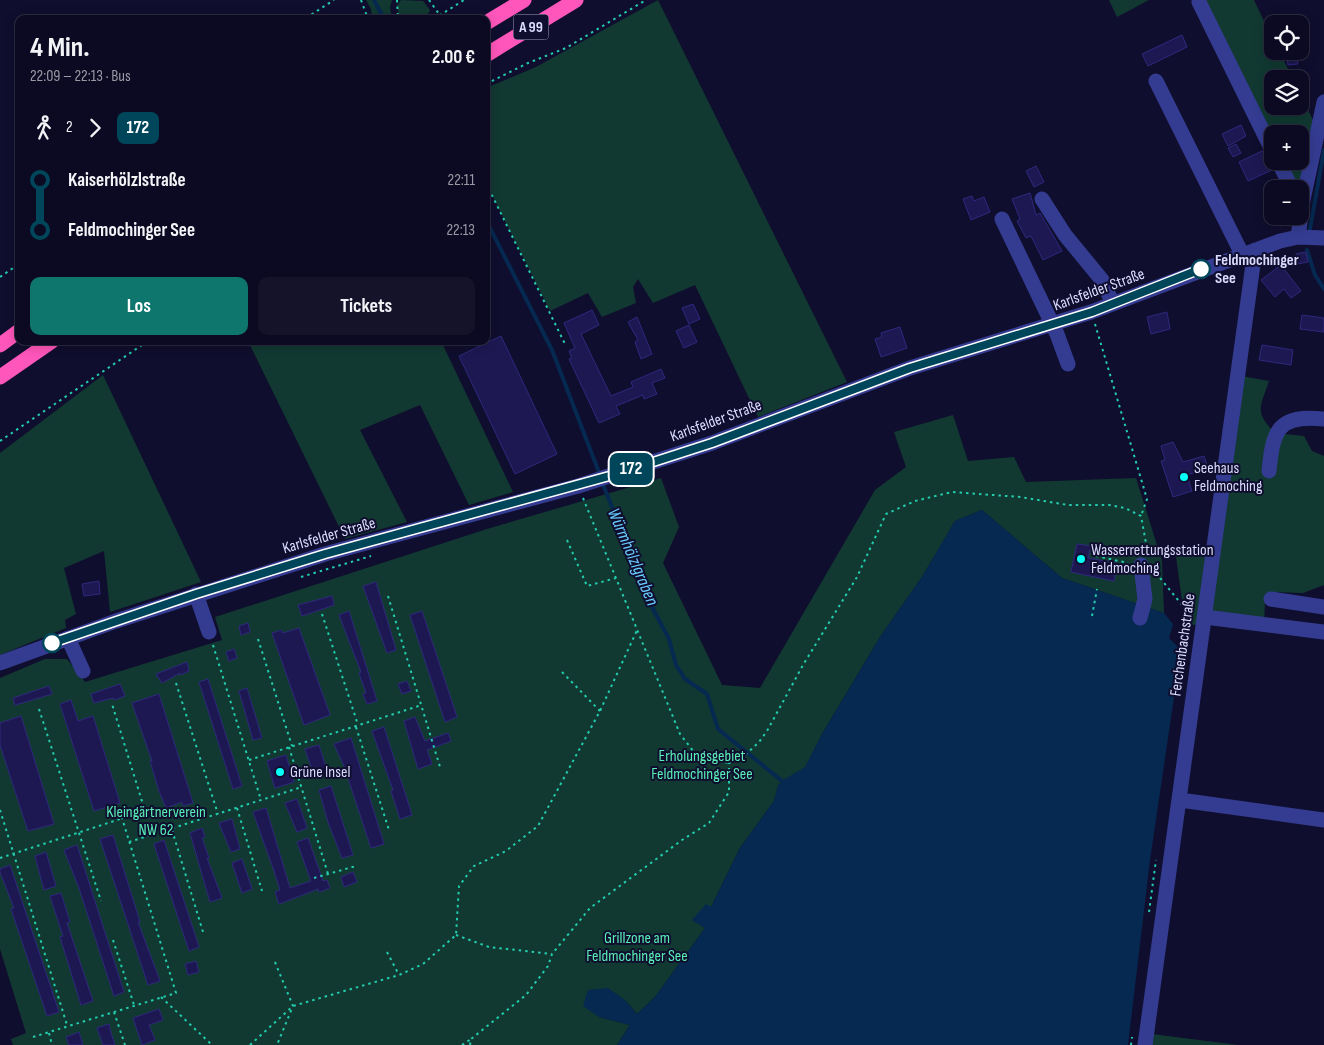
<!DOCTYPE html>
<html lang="de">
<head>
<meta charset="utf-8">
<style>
	body { margin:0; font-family:"Sofia Sans Condensed",sans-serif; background:#15132a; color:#f1f3f6; height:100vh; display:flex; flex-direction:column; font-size:19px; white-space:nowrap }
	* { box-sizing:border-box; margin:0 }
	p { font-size:16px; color:#9a9aa5 }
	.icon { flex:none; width:28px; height:28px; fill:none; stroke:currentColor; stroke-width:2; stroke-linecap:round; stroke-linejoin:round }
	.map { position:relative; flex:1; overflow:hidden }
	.side { position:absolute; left:15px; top:15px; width:475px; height:330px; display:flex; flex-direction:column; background:#0c0a22; border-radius:10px; box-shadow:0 2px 12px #0003,0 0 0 1px #2c2b40 }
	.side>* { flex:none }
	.badge { padding:0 10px; border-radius:8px; font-size:18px; line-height:32px }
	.fabs { position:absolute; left:1264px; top:15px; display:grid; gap:10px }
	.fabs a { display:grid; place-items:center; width:45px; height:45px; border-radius:10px; background:#0c0a22; box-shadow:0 2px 12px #0003,0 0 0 1px #2c2b40; font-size:25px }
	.map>.badge { position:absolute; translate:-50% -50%; box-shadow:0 0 0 2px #fff }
	.legs { display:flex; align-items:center; gap:8px; height:55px; padding:0 15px; font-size:16px }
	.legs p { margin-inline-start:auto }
	.head { display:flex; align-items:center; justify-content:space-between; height:85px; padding:0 15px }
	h1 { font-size:28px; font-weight:700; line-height:38px }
	.cta { display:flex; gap:10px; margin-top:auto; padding:10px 15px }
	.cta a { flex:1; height:58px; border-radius:10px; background:#0f766e; color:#fff; font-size:20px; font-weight:700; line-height:58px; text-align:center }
	.cta a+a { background:#15132a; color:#f1f3f6 }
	ul { padding:0 15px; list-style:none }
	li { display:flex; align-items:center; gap:18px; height:50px; font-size:19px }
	li i { display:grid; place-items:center; width:8px; height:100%; margin:0 6px; background:currentColor }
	li i::after { content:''; width:12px; height:12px; margin:-6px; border:4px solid; border-radius:50%; background:#0c0a22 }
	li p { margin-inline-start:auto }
	li:first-child i { background:linear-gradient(#0000 50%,currentColor 0) }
	li:last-child i { background:linear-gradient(currentColor 50%,#0000 0) }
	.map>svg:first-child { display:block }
</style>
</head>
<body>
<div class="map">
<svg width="1324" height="1045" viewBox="0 0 1324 1045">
	<rect width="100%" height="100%" fill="#100e2e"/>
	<path fill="#113932" d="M366,0H392L390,7L392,19H372L371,9Z
		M401,0L423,1L430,10C426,22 411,19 400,19L397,6Z
		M658,0L847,382L758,417L695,285L653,303L638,279L633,287L636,303L602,317L588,293L550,311L486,183V88L536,67Z
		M1109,0H1149L1117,17Z
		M1202,0H1254L1272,38V51H1279L1293,79H1272V106H1300V94L1316,126L1303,191L1294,183L1283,161H1300V134H1272V140Z
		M248,341H441L513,492L469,505L420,405L360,430L407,522L345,539Z
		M103,375L201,582L110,612L104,551L64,568L76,614L65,620L66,628L0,655V453Z
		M1236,375L1269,381C1260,408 1254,411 1275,433L1304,436L1312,451L1324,456V585L1303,593L1269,592L1265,599L1264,628L1209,620L1194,625L1185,623L1175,549H1213Z
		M953,415L968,461L1014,457L1026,482L1136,478L1162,561L1164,613L1062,578L982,510L955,521L922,577L880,637L822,734L805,768L782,781L778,786L774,801L740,848L711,907L692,920L705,928L655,997L637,1014L625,1000L599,1017L630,1025L617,1045H13L11,1039L26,1033L0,949V678L45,659H67L85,682L222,640L215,617L487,529L661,478L679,527L663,563L722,685L760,688L875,490L906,467L894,432Z
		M1152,1034L1238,1045H1151Z"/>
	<path fill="#052951" d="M982,510L1062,578L1164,613L1173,624L1169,638L1181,650L1150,860L1128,1045H617L630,1025L599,1017L583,1006L588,990L608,988L625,1000L637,1014L655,997L705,928L692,920L706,904L711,907L740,848L774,801L778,786L782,781L805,767L822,734L880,637L922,577L955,521Z"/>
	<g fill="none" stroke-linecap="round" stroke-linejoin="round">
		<path stroke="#052951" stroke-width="4" d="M374,0L384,19
			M486,220L552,350L600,475
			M1310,229L1324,150
			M1307,250L1315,275L1324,289
			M602,482L652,607L669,639L676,665L685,679L707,694L718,729L782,781"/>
	</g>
	<path fill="#1d1851" stroke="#2f287f" d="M1182,35L1187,47L1148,66L1142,54Z
		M1286,51H1296L1298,64L1288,65Z
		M1241,125L1246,136L1228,146L1222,134Z
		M1236,144L1241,153L1233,157L1228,148Z
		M1262,151L1269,159L1272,170L1248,181L1239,162Z
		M1036,166L1044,182L1034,187L1026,171Z
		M1030,193L1036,215L1040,213L1062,251L1043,260L1031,236L1026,238L1017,221L1020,219L1012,199Z
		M972,196L974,201L984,197L990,212L971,220L963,199Z
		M1306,252L1308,262L1297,264L1296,254Z
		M1281,265L1301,291L1291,298L1284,289L1275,297L1261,280Z
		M693,304L700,319L689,324L682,308Z
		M592,310L599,325L581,334L611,396L633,387L631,382L661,369L665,378L652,383L657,394L644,399L643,395L616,406L620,414L599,423L569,359L572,358L569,351L575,348L564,323Z
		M1167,312L1170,329L1151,334L1147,317Z
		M1302,315L1324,318V332L1300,329Z
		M637,317L652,354L641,359L635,342L638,340L628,322Z
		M689,325L697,342L684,348L676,331Z
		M900,327L907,348L881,357L875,339L882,337L881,333Z
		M501,336L557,454L515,474L459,356Z
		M1262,345L1293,350L1291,365L1259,360Z
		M1173,442L1183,462L1204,456L1208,468L1187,475L1192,491L1173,497L1161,461L1165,460L1161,446Z
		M1077,544L1091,546L1088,558L1117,563L1114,581L1071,572Z
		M99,581L100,594L84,596L82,584Z
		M376,582L396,650L387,653L363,586Z
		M332,596L334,605L302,616L298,605Z
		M349,611L377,701L367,704L363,694L366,693L359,673L361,672L339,615Z
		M422,611L457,717L445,722L410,615Z
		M248,623L250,632L241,635L239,626Z
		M299,628L330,715L304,725L272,633L282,630L283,633Z
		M234,649L237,658L229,661L226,652Z
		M187,662L189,671L180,675V673L162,683L156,674Z
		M208,679L242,786L233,789L199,682Z
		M407,681L411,691L402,694L398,684Z
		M120,684L125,696L114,700L113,698L94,703L91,694Z
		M49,686L52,694L15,705L13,698Z
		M247,688L262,738L253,740L239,691Z
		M159,694L193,803L183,806L182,802L166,808L159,791L150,761H152L132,703Z
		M71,700L78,721L93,716L120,803L94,811L60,704Z
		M21,716L54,824L28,831L0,745V723Z
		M415,717L425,741L448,733L451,741L427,750L432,764L418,769L404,721Z
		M384,727L412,815L400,819L391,791L393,790L372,731Z
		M351,738L384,844L371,848L344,766L334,744Z
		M319,745L327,771L314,775L305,749Z
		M286,755L294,782L275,788L267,761Z
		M331,786L353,855L342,858L328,822L319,790Z
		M297,799L307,828L297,832L285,803Z
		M266,808L290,888L311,881L297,842L308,838L323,881L327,880L330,888L319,892L318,889L279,904L275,892L280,890L274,871L253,812Z
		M232,819L240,849L231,852L219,823Z
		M202,828L205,837L202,838L209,858H207L222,898L210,902L190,833Z
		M113,835L140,922H138L160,981L148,985L100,839Z
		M164,840L199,947L189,951L154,844Z
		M77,845L124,992L114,996L79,888L64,850Z
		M46,852L56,886L44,890L35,856Z
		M242,859L252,889L242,893L232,863Z
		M10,865L59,1012L47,1016L11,909L14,908L0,872V869Z
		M353,872L357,882L344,887L341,877Z
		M61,893L70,922L67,923L93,1001L81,1005L60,937L63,936L50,896Z
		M196,961L199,972L188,975L185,964Z
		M159,1009L163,1020L149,1025L155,1040L142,1045L133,1018Z
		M109,1024L111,1033L115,1045H103L97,1028Z
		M79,1032L83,1045H69L66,1037Z"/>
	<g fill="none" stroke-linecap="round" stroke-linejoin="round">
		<path stroke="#22ccad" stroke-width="2" stroke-dasharray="2.5 4" stroke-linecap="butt" d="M361,0L368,19
			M397,0L398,19
			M429,0L439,14
			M306,18L334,0
			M434,19L464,0
			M486,84L528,63L566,48L646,0
			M486,183L565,344
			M0,277L19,264
			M1095,324L1147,499L1141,516
			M0,441L148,341
			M583,498L680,734L697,756L729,763
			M567,540L587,586L616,578
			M1096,556L1128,563
			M1156,573L1191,616
			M301,577L371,556
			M388,596L440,767
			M322,614L358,725
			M1092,616L1097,589
			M258,639L292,746
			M213,645L261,800
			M562,672L600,711
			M176,683L218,814
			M39,709L101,901
			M356,727L389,830
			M289,747L328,874
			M249,760L422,705
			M237,808L262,891
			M0,810L67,1025
			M172,830L203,932
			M129,842L302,787
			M0,858L145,811L112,704
			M314,878L356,866
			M1149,912L1156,860
			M456,935L489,947L552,954
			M113,940L134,1005
			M387,952L399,975
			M275,962L293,1006L277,1045
			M161,997L212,1045
			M114,1012L125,1045
			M49,1033L52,1045
			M33,1037L176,993L122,818
			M250,1045L293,1006L399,975L423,964L456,935L459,886L474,866L506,851L538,826L600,711L638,628
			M462,1045L471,1039
			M470,1045L471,1039L526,995L548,966L552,954L590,908L682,840L709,823L729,792V763L742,758L759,742L767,731L803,665L857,577L886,514L915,501L952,492L1020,497L1068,505H1109L1125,508L1141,516L1148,554
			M1131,1045L1132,1037"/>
		<path stroke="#343c92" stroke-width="15" d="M1199,2L1272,150
			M1156,81L1242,254
			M1278,161L1292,189
			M1042,199L1065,235L1102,280L1113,304
			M1002,219L1057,334L1068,364
			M1298,237L1303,200L1324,102
			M1269,471C1273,430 1278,414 1324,419
			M196,594L209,632
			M1271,599L1324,607
			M1205,617L1324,632
			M1140,618L1145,599L1141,565
			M68,638L83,671
			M0,663L116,621L325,554L578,486L712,443L910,368L1091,312L1280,241L1298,237L1324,238
			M1180,800L1324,820
			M1145,1045L1255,250"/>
		<path stroke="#ff56bb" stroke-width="15" d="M486,23L524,0
			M486,55L576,0
			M0,345L19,331
			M0,377L52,341"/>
	</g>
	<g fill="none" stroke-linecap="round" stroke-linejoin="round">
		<defs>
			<path id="line-1" d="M52,643L196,594L325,554L613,475L712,443L910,368L1092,312L1201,269"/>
		</defs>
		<use href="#line-1" stroke="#fff" stroke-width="11"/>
		<use href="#line-1" stroke="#00465a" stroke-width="8"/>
	</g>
	<g fill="#fff" stroke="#00465a" stroke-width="2.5">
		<circle cx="1201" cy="269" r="9"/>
		<circle cx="52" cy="643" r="9"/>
	</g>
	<g fill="#07fffa" stroke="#100e2e" stroke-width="2">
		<circle cx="1184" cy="477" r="5"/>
		<circle cx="1081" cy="559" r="5"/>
		<circle cx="280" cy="772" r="5"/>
	</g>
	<g text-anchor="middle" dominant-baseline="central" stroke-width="4" stroke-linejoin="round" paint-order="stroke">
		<rect fill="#100e2e" stroke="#9e9ec0" stroke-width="1" x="513.5" y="14.5" width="35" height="25" rx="4"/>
		<g font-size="15" font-weight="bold" fill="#dbdbff">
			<text x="531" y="27">A 99</text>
		</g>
		<g font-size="16" font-weight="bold" fill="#dbdbff" stroke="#100e2e" text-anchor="start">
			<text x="1215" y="260">Feldmochinger<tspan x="1215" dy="18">See</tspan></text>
		</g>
		<g font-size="16" fill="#dbdbff" stroke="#100e2e">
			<text transform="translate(1099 290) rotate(-20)">Karlsfelder Straße</text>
			<text transform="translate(716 421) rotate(-20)">Karlsfelder Straße</text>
			<text transform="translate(329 536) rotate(-16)">Karlsfelder Straße</text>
			<text transform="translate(1183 645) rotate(-82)">Ferchenbachstraße</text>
		</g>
		<g font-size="16" fill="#dbdbff" stroke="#100e2e" text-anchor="start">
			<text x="1194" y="468">Seehaus<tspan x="1194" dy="18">Feldmoching</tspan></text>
			<text x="1091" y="550">Wasserrettungsstation<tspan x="1091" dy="18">Feldmoching</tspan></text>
			<text x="290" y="772">Grüne Insel</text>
		</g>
		<g font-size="16" fill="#59eeb6" stroke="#100e2e">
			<text x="702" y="756">Erholungsgebiet<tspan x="702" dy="18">Feldmochinger See</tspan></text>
			<text x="156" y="812">Kleingärtnerverein<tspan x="156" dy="18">NW 62</tspan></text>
			<text x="637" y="938">Grillzone am<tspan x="637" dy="18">Feldmochinger See</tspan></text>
		</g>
		<g font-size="18" font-style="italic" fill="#69ccff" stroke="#100e2e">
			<text transform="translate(633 557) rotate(67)">Würmhölzlgraben</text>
		</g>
	</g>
</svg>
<div class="fabs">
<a><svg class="icon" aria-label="locate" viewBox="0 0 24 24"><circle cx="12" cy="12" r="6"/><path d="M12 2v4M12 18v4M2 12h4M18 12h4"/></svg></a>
<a><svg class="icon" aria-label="layers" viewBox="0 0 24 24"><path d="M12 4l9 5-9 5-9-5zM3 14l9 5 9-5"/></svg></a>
<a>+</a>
<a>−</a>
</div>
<b class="badge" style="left:631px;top:469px;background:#00465a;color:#fff">172</b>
<section class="side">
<div class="head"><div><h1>4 Min.</h1><p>22:09 – 22:13 · Bus</p></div><b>2.00 €</b></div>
<div class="legs"><svg class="icon" aria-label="walk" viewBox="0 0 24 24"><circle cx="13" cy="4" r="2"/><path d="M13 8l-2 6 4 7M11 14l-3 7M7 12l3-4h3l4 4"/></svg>2<svg class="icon" aria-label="forward" viewBox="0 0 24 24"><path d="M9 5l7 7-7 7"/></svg><b class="badge" style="background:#00465a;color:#fff">172</b></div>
<ul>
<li><i style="color:#00465a"></i><b>Kaiserhölzlstraße</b><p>22:11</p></li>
<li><i style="color:#00465a"></i><b>Feldmochinger See</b><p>22:13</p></li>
</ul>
<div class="cta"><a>Los</a><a>Tickets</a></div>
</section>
</div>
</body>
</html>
